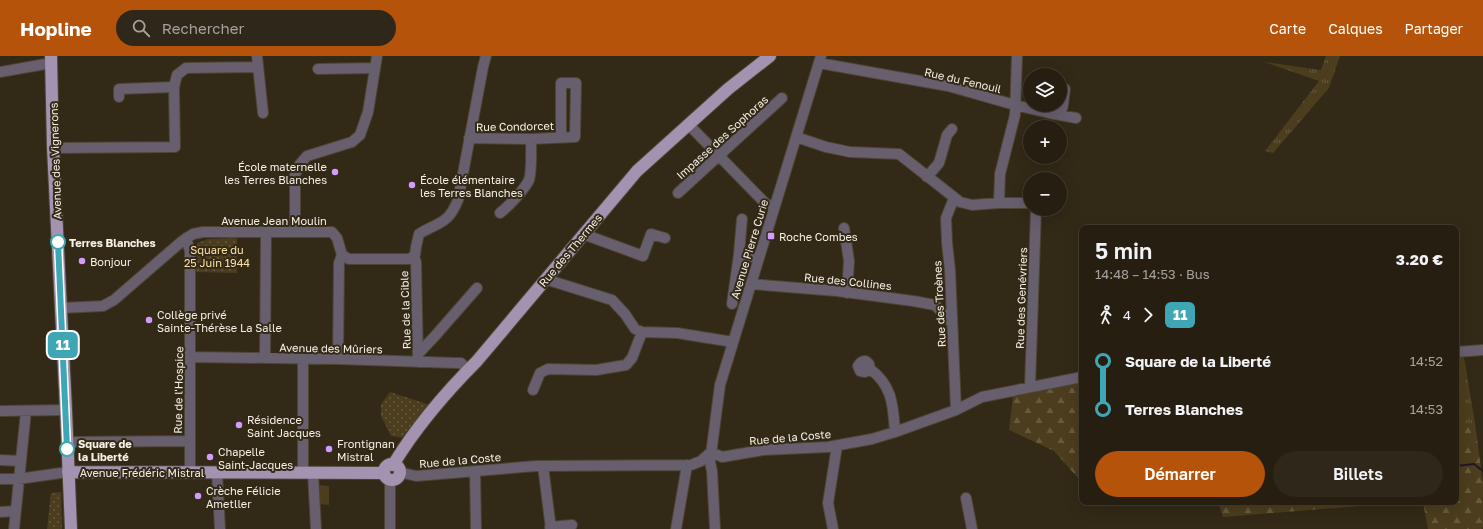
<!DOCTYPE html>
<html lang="fr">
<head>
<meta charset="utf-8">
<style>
	body { margin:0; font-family:"Golos Text",sans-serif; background:#2e271a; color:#f1f3f6; height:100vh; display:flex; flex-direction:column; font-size:15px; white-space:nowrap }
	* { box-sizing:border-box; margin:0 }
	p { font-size:13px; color:#a4a29f }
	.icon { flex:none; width:22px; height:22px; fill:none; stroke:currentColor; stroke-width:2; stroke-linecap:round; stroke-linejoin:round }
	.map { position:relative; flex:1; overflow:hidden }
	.details { position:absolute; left:1079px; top:169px; width:380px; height:280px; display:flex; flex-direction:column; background:#261f11; border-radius:8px; box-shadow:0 4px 16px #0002,0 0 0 1px #423d31 }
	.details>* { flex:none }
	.badge { padding:0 8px; border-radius:6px; font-size:14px; line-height:26px }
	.controls { position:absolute; left:1023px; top:12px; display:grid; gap:8px }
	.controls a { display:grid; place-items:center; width:44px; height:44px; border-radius:50%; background:#261f11; box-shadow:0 4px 16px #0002,0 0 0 1px #423d31; font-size:20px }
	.map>.badge { position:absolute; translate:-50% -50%; box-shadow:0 0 0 2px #fff }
	.legs { display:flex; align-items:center; gap:6px; height:44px; padding:0 16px; font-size:13px }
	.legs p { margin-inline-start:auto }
	.head { display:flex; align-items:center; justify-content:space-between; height:68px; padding:0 16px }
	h1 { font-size:22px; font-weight:600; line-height:30px }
	.primary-button { display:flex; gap:8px; margin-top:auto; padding:8px 16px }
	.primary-button a { flex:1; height:46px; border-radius:24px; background:#b45309; color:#fff; font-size:16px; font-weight:600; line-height:46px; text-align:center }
	.primary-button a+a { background:#2e271a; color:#f1f3f6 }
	ul { padding:0 16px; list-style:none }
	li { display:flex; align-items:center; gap:14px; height:48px; font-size:15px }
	li i { display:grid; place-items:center; width:6px; height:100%; margin:0 5px; background:currentColor }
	li i::after { content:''; width:10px; height:10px; margin:-5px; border:3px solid; border-radius:50%; background:#261f11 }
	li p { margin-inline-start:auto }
	li:first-child i { background:linear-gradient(#0000 50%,currentColor 0) }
	li:last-child i { background:linear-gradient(currentColor 50%,#0000 0) }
	header { display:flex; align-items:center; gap:24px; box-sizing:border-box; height:56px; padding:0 20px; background:#b45309; color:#fff }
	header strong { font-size:19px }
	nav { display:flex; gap:22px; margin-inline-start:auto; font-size:14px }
	.search { width:280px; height:36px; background:#2e271a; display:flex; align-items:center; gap:10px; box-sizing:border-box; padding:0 14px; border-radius:22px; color:#a4a29f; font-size:15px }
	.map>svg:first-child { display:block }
</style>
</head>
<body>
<header>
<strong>Hopline</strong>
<div class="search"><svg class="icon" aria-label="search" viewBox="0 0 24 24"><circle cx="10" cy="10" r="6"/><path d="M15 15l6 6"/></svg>Rechercher</div>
<nav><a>Carte</a><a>Calques</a><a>Partager</a></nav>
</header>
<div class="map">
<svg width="1483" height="473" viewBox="0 0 1483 473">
	<defs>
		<pattern id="grass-tufts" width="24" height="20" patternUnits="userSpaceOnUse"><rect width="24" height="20" fill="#4b3d1d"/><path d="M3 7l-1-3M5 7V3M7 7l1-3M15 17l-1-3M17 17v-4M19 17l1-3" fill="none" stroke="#665a3e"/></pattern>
		<pattern id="forest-firs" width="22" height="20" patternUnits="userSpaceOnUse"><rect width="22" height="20" fill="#4b3d1d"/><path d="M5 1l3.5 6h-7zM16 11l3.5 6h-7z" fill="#665a3e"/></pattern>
		<pattern id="park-dots" width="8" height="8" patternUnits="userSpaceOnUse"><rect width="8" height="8" fill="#4b3d1d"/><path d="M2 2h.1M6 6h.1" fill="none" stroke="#665a3e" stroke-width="1.8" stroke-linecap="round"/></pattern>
	</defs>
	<rect width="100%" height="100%" fill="#322917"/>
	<path fill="url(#grass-tufts)" d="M1326,0H1340L1329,32L1273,97L1265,95L1319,25L1264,6L1321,14Z
		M1456,299L1464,301L1475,367H1456Z"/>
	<path fill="url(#forest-firs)" d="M1082,327V434L1078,422L1054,395L1009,374L1013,340Z
		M1456,367H1475L1483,427V471L1482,473H1428L1423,446H1456Z
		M1218,446H1384V448L1223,461Z"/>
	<path fill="url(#park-dots)" d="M237,182V217L196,216L197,187L208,183Z
		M390,336L430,349L404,382L391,380L381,360V348Z
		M61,436L62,473H47L51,437Z"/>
	<path fill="#4b3d1d" d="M320,429L329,430V449L319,448Z"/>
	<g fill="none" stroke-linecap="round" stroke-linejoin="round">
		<path stroke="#23142e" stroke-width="2" d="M1456,410L1474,408L1483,415"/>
		<defs>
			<path id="minor" d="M257,0L263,57
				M819,7L948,30L1015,49L1049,57L1076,62
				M318,13L375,12
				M0,16L51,7
				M119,41V33L174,31
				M1060,59L1063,49L1065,33
				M688,68L765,147L774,152
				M796,81L826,91L850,96L899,98L960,146L972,149L999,147H1030
				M469,82L531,83L575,81L576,27H561V81
				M53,92L175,91L174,31L177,19L186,12L257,11
				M927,121L939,107L947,79L952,73
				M678,137L782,42
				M954,142L946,162L947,187L950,214L956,354
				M999,147L1000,118L1015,59L1017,0
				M500,157C509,150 524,134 529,124C532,115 531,93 531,83
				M844,172L849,205L847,237
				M295,176V119L300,108L307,100L352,86L360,79L368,56L377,0
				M583,178L643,200L651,178L665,182
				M186,182L190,195V416
				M739,198L758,202
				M414,201L416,206L418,306
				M545,223L612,244L625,258L635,273L642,276L677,277L733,286
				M751,228L837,235L913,245L935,249L952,267
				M732,248L739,198L742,163
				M61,252L103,250L114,244L181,186L193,178L203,176H332L337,182L342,199L349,203H410L415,199L416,191L419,178C438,166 448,169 458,144L483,11L486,0
				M1456,296L1483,294
				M419,297L435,280L477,232
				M190,301L338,303L456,307H461L468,314
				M265,302L266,175
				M303,303V417
				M338,303L339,207L342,199
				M870,313L865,316L860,315L858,310C861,305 865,303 869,308L870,313C893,330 893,350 895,376
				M1030,331L1036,153
				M533,334L540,317L548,313L596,314L626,309L632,302L642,276
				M0,355L66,354
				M67,386L189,385
				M711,396L722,401L763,394L828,391L872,383L895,376L956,354L982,341L1082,321
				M0,404L20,405
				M543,410L551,473
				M475,415L476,473
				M399,416L416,420L536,410L691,409L701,405L711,396
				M217,417L220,473
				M313,417L316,473
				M0,423H18L68,416
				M966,442L972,473
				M0,456L15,455
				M550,471L572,469
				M14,473L26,355
				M390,473V424
				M676,473L687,409
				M715,473L712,415L710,406L720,329L821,0
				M833,473L828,447L837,390"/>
			<path id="major" d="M51,0L53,92L66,354L71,473
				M384 416a8 8 0 1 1 16 0a8 8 0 1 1-16 0Z
				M393,409C416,371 446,336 477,305L637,115L728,33L770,0
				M68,416L384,417"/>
		</defs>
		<use href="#minor" stroke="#4d4534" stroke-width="12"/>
		<use href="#major" stroke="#4d4534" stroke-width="14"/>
		<use href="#minor" stroke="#675f6d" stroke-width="10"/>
		<use href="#major" stroke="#a393b0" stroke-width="12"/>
	</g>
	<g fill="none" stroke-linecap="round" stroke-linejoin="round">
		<defs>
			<path id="line-1" d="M58,186L67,393"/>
		</defs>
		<use href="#line-1" stroke="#fff" stroke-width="9"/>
		<use href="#line-1" stroke="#3ea6b4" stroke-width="6"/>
	</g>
	<g fill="#d29cfd" stroke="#322917" stroke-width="1.5">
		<circle cx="335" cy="116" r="4"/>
		<circle cx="412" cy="129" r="4"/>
		<rect x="767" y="176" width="8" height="8" rx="2"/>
		<circle cx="82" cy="205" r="4"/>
		<circle cx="149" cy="264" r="4"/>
		<circle cx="239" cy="369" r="4"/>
		<circle cx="329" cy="393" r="4"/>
		<circle cx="210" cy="401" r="4"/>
		<circle cx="198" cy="440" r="4"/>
	</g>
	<g fill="#fff" stroke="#3ea6b4" stroke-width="2">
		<circle cx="58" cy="186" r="7"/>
		<circle cx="67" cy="393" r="7"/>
	</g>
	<g text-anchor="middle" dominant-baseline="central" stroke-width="4" stroke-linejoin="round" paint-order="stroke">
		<g font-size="11" fill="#f6f1e5" stroke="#322917">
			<text transform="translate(963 24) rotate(13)">Rue du Fenouil</text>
			<text transform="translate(515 70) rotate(-1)">Rue Condorcet</text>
			<text transform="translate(722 81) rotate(-42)">Impasse des Sophoras</text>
			<text transform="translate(55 105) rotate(-92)">Avenue des Vignerons</text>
			<text x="274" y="164">Avenue Jean Moulin</text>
			<text transform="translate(749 193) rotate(-73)">Avenue Pierre Curie</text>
			<text transform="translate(570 194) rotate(-50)">Rue des Thermes</text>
			<text transform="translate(848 225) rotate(6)">Rue des Collines</text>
			<text transform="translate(1021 242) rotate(-88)">Rue des Genévriers</text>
			<text transform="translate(939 248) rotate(-93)">Rue des Troènes</text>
			<text transform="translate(405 254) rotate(-92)">Rue de la Cible</text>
			<text transform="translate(331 292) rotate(1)">Avenue des Mûriers</text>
			<text transform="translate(178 334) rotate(-89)">Rue de l'Hospice</text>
			<text transform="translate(790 381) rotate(-5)">Rue de la Coste</text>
			<text transform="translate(460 404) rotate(-5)">Rue de la Coste</text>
			<text x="142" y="416">Avenue Frédéric Mistral</text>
		</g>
		<g font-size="11" fill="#f6f1e5" stroke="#322917" text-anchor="start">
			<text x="327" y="110" text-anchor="end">École maternelle<tspan x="327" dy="13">les Terres Blanches</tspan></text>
			<text x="420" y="123">École élémentaire<tspan x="420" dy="13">les Terres Blanches</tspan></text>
			<text x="779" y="180">Roche Combes</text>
			<text x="90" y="205">Bonjour</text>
			<text x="157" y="258">Collège privé<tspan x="157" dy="13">Sainte-Thérèse La Salle</tspan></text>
			<text x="247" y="363">Résidence<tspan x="247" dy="13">Saint Jacques</tspan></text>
			<text x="337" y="387">Frontignan<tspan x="337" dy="13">Mistral</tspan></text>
			<text x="218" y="395">Chapelle<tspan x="218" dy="13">Saint-Jacques</tspan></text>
			<text x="206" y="434">Crèche Félicie<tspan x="206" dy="13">Ametller</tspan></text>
		</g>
		<g font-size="11" font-weight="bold" fill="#f6f1e5" stroke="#322917" text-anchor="start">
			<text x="69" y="186">Terres Blanches</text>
			<text x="78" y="387">Square de<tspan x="78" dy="13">la Liberté</tspan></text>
		</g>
		<g font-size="11" fill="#fde1a4" stroke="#322917">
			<text x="217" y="193">Square du<tspan x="217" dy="13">25 Juin 1944</tspan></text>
		</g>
	</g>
</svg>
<div class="controls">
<a><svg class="icon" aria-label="layers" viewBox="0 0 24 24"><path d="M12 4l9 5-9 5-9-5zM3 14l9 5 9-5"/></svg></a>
<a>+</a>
<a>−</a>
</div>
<b class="badge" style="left:63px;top:289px;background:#3ea6b4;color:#fff">11</b>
<section class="details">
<div class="head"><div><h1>5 min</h1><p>14:48 – 14:53 · Bus</p></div><b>3.20 €</b></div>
<div class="legs"><svg class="icon" aria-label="walk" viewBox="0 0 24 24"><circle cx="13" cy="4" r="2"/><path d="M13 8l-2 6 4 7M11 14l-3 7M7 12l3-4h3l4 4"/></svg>4<svg class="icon" aria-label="forward" viewBox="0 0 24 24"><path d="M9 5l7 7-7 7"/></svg><b class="badge" style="background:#3ea6b4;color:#fff">11</b></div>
<ul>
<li><i style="color:#3ea6b4"></i><b>Square de la Liberté</b><p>14:52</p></li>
<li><i style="color:#3ea6b4"></i><b>Terres Blanches</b><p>14:53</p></li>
</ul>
<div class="primary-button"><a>Démarrer</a><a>Billets</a></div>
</section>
</div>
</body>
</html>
